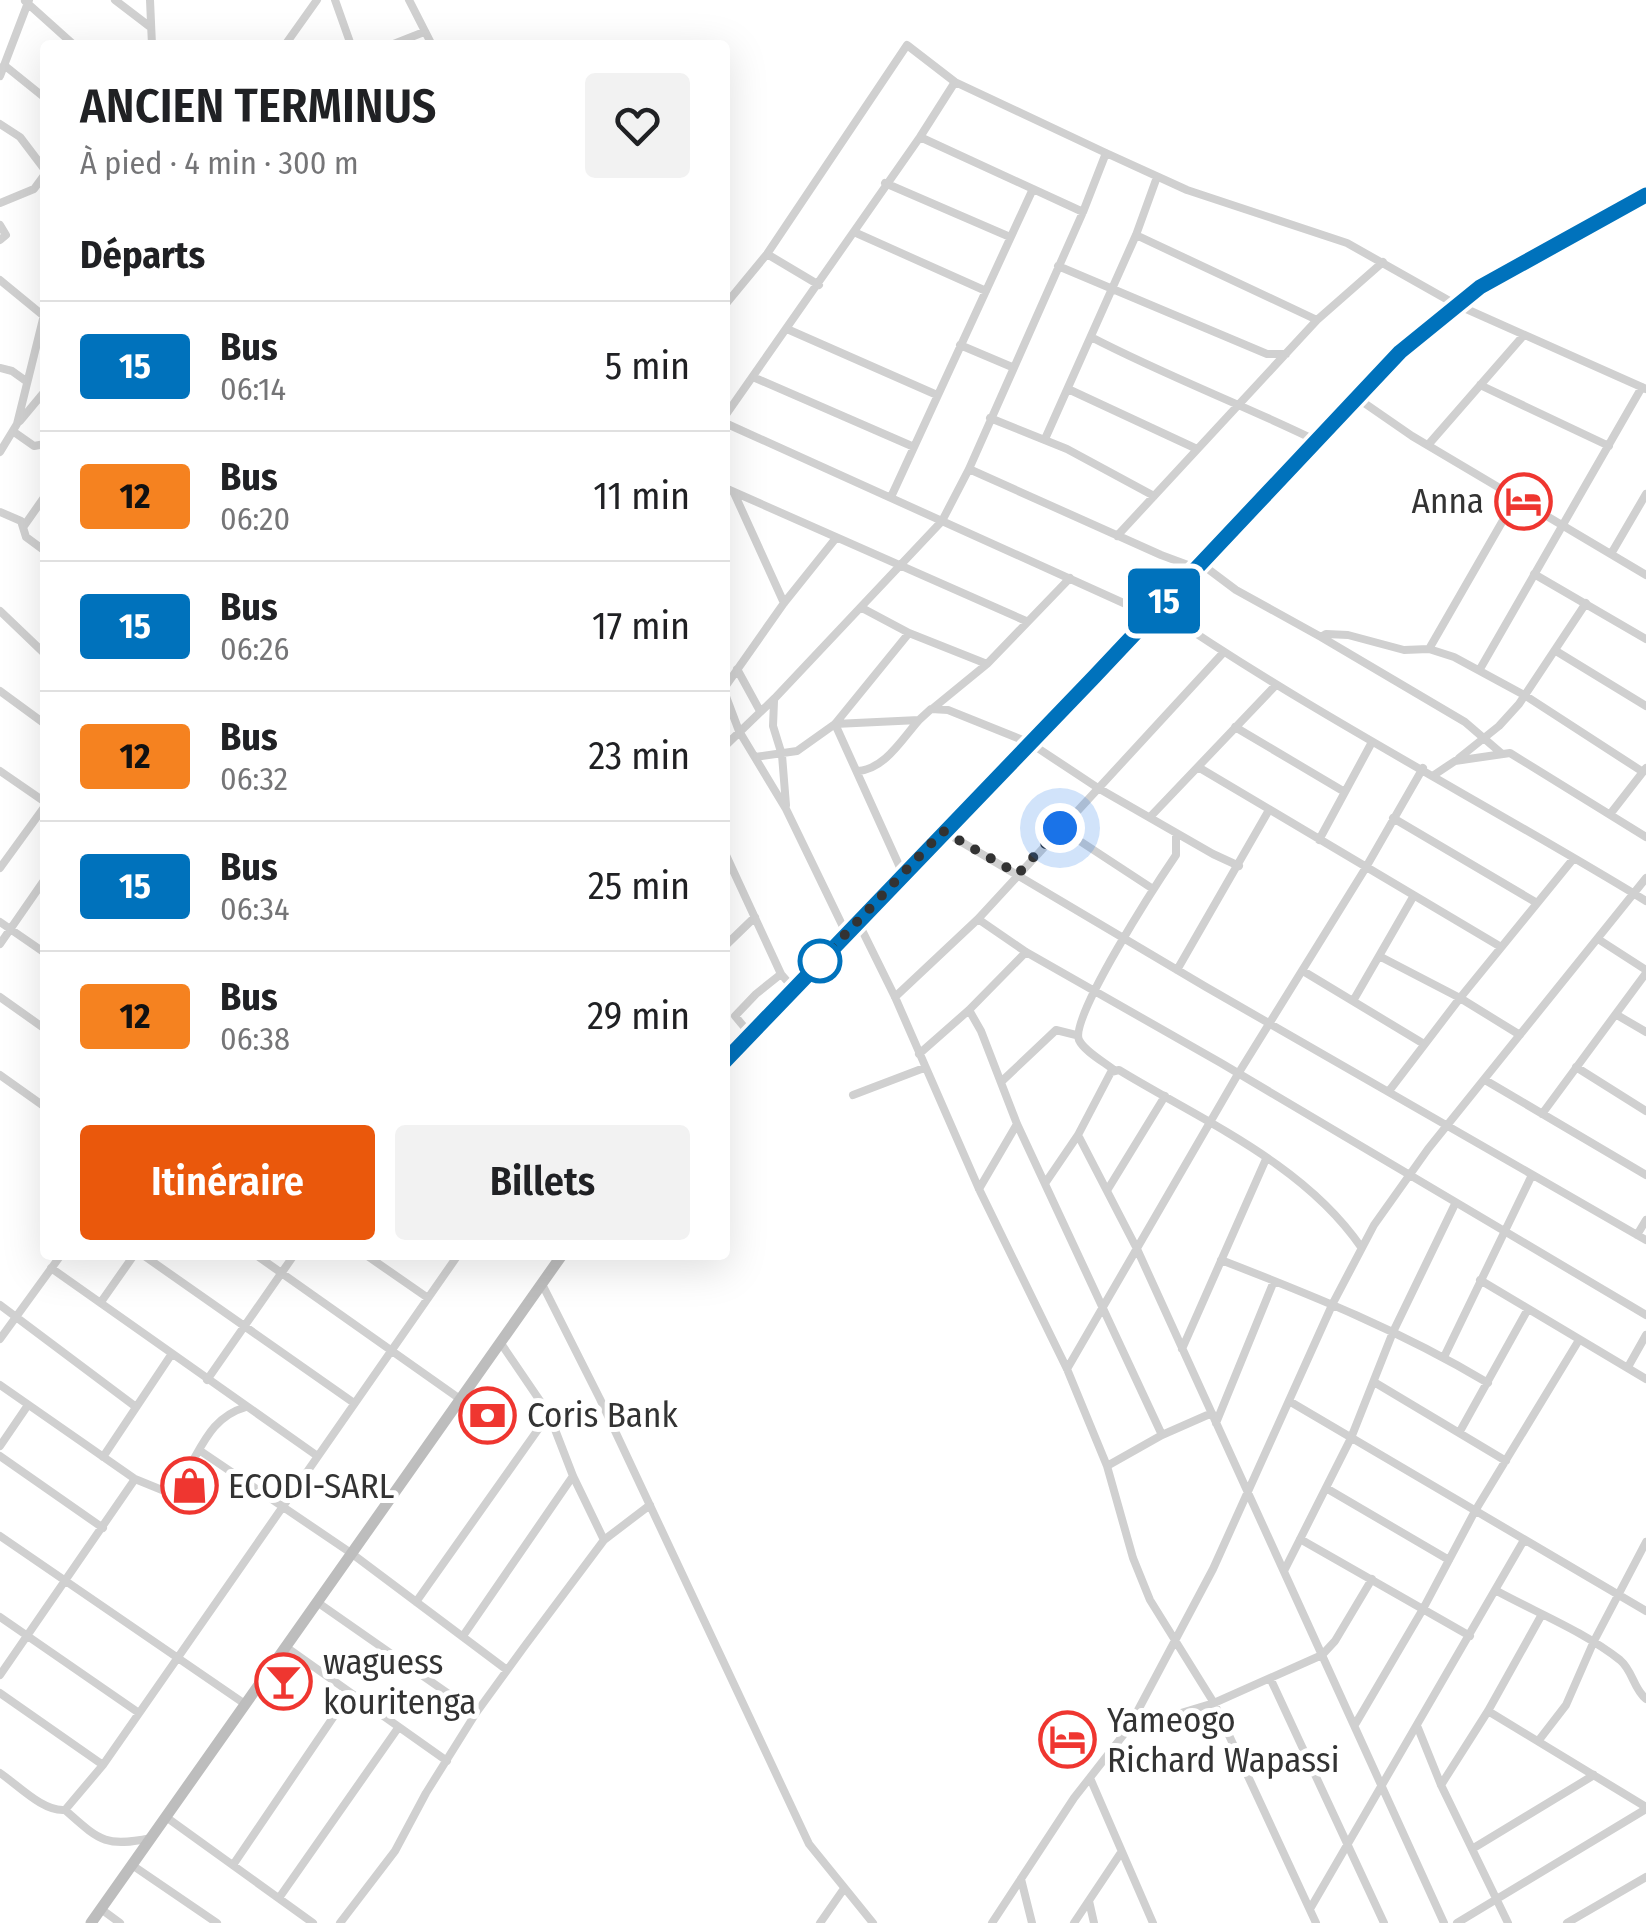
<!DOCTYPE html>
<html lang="fr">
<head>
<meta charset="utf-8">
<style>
	body { margin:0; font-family:"Fira Sans Condensed",sans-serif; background:#f2f2f2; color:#202124; height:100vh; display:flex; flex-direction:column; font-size:38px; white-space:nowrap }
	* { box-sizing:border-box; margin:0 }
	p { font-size:32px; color:#757577 }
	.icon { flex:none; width:55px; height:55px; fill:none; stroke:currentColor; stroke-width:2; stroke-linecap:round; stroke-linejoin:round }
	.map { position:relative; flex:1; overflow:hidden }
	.side { position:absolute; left:40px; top:40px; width:690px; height:1220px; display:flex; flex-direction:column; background:#fff; border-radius:10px; box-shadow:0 10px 40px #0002 }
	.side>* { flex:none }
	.badge { padding:0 20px; border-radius:8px; font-size:35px; line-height:65px }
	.you { position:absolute; width:50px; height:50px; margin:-25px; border:8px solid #fff; border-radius:50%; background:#1a73e8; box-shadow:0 0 0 15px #1a73e833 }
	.map>.badge { position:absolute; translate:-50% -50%; box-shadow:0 0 0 5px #fff }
	h2 { padding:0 40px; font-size:38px; line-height:90px }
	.round { display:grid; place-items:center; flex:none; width:105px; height:105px; border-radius:10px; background:#f2f2f2 }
	.summary { display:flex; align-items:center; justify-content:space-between; height:170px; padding:0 40px }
	h1 { font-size:48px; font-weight:600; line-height:75px }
	.cta { display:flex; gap:20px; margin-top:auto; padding:20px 40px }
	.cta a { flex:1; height:115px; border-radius:10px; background:#ea580c; color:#fff; font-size:40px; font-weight:600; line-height:115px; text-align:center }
	.cta a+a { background:#f2f2f2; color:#202124 }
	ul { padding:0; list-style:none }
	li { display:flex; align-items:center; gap:30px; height:130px; padding:0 40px; border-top:2px solid #e0e0e0 }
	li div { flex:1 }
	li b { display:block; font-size:38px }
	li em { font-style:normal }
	li .badge { min-width:110px; font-weight:700; text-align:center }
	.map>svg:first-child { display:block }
</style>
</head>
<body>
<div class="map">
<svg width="1646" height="1923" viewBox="0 0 1646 1923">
	<rect width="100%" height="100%" fill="#fff"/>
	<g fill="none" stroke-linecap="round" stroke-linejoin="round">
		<path stroke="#d0d0d0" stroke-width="8" d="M115,0L149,26
			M150,0L152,45
			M335,0L351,45
			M409,0L432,45
			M25,1L74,45
			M285,45L317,0
			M391,45L424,32
			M4,65L45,98
			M0,76L29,0
			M0,124L20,137L45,170
			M920,137L1083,212
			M885,183L1010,237
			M0,203L34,189L45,174
			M0,225L6,235L0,240
			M854,232L986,291
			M1136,235L1317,320
			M767,254L819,285
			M1058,266L1267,354H1286
			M0,280L45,317
			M725,305L767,254L907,45L955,82L1106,153L1187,190L1347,243L1455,304L1646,389
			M787,329L937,395
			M1091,337C1164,375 1241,404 1315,440
			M960,345L1012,367
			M0,368L12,371L26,381
			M753,377L914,447
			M1480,385L1609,446
			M1068,389L1197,449
			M1357,398L1412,436L1646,575
			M725,416L920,137L955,82
			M990,418L1067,449L1154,496
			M20,421L45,391
			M725,423L1150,615
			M14,432L34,446L45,444
			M1045,439L1136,235L1157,177
			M1428,445L1524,335
			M0,452L17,424L45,311
			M969,469L1161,555L1196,568
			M725,488L1026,621
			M734,493L784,603
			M891,497L1032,191
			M0,512L21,521L26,537L45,551
			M24,526L45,496
			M1117,536L1317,320L1383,262
			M1611,554L1646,494
			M1200,563L1236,590L1321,637L1326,634L1348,635L1404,650L1429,649L1454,657L1526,696L1643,772
			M1534,574L1646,639
			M862,608L909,633L987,664L1070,578
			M1158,608C1314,715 1484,802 1646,901
			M0,611L45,654
			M1321,637L1465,722L1501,753
			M1429,649L1517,496
			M1556,651L1646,706
			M737,669L760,711
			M1480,669L1642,387
			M725,687L784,603L836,538
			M0,691L45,724
			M725,694L739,731L786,809L847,935
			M774,701L773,726L782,755L786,805
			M932,709L987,664
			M835,724L919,720L931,709L948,710L1030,743L1098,788L1213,854L1239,866
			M835,724L903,874
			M1235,727L1343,791
			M725,746L775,698L942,521L969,469L1083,212L1106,153
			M755,757L797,751L835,724L909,633
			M1459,758L1499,726L1519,704L1586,603
			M1198,767L1501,947
			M0,771L45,802
			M858,771C885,769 902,739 919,720
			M1434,775L1455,761L1510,753L1646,837
			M1611,813L1646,768
			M1151,816L1275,686
			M1393,818L1537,903
			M1060,828L1153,889
			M943,831L1206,987L1646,1240
			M1319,840L1372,742
			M725,853L781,974L794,989
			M0,868L45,806
			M1413,897L1379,956L1460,998L1520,1035
			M978,919L1026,952L1221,1063L1646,1315
			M0,922L45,953
			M858,922L895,997L979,1189L1067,1369L1107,1466L1133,1558L1150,1600L1214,1703L1316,1923
			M1598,939L1646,970
			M0,944L45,879
			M725,946L755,917
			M1177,970L1269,810
			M1303,971L1424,1044
			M0,997L45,1029
			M895,997L978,919L1223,653
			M1353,1001L1379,956
			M969,1010L981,1031L1017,1124L1162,1435
			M1617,1015L1646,1032
			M750,1034L735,1016L756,994L781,974
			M919,1054L969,1010L1026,952
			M1576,1067L1646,1111
			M1114,1070C1104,1062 1084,1051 1079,1040C1069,1018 1159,880 1176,855V833
			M0,1075L45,1107
			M1485,1080L1646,1175
			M1001,1082L1056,1030L1076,1035
			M1389,1091L1460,998L1574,858
			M853,1095L924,1068
			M1542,1114L1646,973
			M1078,1135L1137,1249L1444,1923
			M1046,1182L1078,1135L1111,1072L1119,1070C1203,1121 1304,1164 1361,1247
			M979,1189L1017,1124
			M1108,1189L1165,1096
			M1637,1235L1646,1220
			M143,1255L354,1403
			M256,1255L460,1399
			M366,1255L428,1298
			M1221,1260C1314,1296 1401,1331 1488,1383
			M51,1268L316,1455
			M1480,1280L1646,1379
			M542,1284L600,1399L809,1844L873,1923
			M101,1302L134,1255
			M0,1305L136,1407
			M0,1339L61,1255
			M500,1342L549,1414L573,1476L604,1540
			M1182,1349L1266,1159
			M1444,1357L1532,1175
			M1628,1367L1646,1335
			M1067,1369L1238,1074L1365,869L1423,768
			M207,1380L294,1255
			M1374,1382L1506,1461
			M0,1385L135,1479
			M1289,1401L1646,1611
			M1216,1423L1274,1281
			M1459,1433L1528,1309
			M0,1446L28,1405
			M199,1450L351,1553L507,1670
			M0,1456L103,1528
			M103,1457L171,1355
			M1107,1466L1162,1435L1212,1413
			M1326,1488L1449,1560
			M0,1536L245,1704
			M1300,1539L1470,1636
			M1284,1571L1351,1438L1393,1332L1455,1204
			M1495,1590C1537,1613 1583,1631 1620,1660C1633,1671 1633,1688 1646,1699
			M317,1602L476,1713
			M416,1602L549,1414
			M0,1617L139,1713
			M463,1636L573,1476
			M286,1647L447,1761
			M0,1675L135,1479L162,1490L174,1489C200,1459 204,1419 246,1407
			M1271,1680L1384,1923
			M0,1693L103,1765
			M1488,1711L1646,1807
			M1356,1723L1423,1609L1475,1511L1579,1340
			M1418,1728L1441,1785L1508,1923
			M1128,1729L1214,1703L1322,1655L1335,1641L1372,1579
			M1539,1740L1566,1705L1594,1641L1646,1542
			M0,1773C18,1785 43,1812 65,1810C99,1840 105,1848 151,1838
			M1090,1778L1153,1923
			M1441,1785L1488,1711L1541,1616
			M65,1810L103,1765L458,1255
			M166,1817L313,1923
			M1472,1849L1594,1775
			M132,1865L217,1923
			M233,1865L349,1694
			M1021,1879L1032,1923
			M279,1898L398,1728
			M1089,1901L1094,1923
			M101,1909L120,1923
			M1310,1909L1524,1540
			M340,1923L395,1851L426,1793L476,1713L524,1647L604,1540L650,1505
			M820,1923L843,1890
			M992,1923L1074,1798L1128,1729L1213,1569L1333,1303L1374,1225L1428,1149L1646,878
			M1074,1923L1120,1854
			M1457,1923L1646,1809
			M1567,1923L1646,1877"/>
		<path stroke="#bdbdbd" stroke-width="11" d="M725,1061L1094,677L1400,352L1480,287L1646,195
			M91,1923L562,1255"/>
	</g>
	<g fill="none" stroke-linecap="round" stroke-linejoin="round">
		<defs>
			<path id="line" d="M725,1061L1094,677L1400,352L1480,287L1646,195"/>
		</defs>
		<use href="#line" stroke="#fff" stroke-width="22"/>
		<use href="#line" stroke="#0072bc" stroke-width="15"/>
		<path stroke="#333" stroke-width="10" stroke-dasharray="0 18" d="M820,961L943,831L1018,874L1060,828"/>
	</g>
	<defs>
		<symbol id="hotel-ring" viewBox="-11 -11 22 22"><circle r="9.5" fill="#fff" stroke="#ef3630" stroke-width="1.5"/><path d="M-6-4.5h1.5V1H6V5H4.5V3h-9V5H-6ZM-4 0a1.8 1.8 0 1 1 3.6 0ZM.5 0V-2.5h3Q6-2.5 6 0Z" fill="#ef3630"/></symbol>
		<symbol id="bank-ring" viewBox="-11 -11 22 22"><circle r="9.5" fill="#fff" stroke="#ef3630" stroke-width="1.5"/><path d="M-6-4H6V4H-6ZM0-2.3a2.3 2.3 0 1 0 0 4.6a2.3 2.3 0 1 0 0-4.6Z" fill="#ef3630"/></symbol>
		<symbol id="shop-ring" viewBox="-11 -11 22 22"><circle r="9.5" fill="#fff" stroke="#ef3630" stroke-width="1.5"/><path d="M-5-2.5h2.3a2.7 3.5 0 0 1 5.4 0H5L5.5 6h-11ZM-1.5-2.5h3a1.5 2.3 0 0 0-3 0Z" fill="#ef3630"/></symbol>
		<symbol id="bar-ring" viewBox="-11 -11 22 22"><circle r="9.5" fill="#fff" stroke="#ef3630" stroke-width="1.5"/><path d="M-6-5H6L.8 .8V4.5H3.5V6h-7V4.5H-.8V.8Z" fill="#ef3630"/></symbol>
	</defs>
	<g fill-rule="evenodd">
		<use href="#hotel-ring" x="1492" y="470" width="63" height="63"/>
		<use href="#bank-ring" x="456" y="1384" width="63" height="63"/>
		<use href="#shop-ring" x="158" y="1454" width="63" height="63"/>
		<use href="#bar-ring" x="252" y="1650" width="63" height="63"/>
		<use href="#hotel-ring" x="1036" y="1708" width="63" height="63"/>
	</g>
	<circle fill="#fff" stroke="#0072bc" stroke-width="5" cx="820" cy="961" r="20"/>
	<g text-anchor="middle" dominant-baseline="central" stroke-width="10" stroke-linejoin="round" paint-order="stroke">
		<g font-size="35" fill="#333" stroke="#fff" text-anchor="start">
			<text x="1484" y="501" text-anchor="end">Anna</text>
			<text x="527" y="1415">Coris Bank</text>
			<text x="228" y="1486">ECODI-SARL</text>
			<text x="323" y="1662">waguess<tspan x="323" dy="40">kouritenga</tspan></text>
			<text x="1107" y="1720">Yameogo<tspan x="1107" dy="40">Richard Wapassi</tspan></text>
		</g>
	</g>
</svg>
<div class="you" style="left:1060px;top:828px"></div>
<b class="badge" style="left:1164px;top:601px;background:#0072bc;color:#fff">15</b>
<section class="side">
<div class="summary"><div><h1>ANCIEN TERMINUS</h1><p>À pied · 4 min · 300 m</p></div><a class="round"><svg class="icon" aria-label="heart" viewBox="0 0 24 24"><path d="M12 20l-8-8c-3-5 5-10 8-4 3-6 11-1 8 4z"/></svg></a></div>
<h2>Départs</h2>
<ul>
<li><span class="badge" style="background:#0072bc;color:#fff">15</span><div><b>Bus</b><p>06:14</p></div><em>5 min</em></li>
<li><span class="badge" style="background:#f58220;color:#111">12</span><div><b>Bus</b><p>06:20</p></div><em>11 min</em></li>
<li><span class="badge" style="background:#0072bc;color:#fff">15</span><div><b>Bus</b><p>06:26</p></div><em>17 min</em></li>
<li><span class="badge" style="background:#f58220;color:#111">12</span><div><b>Bus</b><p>06:32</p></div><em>23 min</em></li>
<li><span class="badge" style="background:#0072bc;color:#fff">15</span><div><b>Bus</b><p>06:34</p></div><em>25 min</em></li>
<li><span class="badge" style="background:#f58220;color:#111">12</span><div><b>Bus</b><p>06:38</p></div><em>29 min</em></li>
</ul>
<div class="cta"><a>Itinéraire</a><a>Billets</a></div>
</section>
</div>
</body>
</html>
